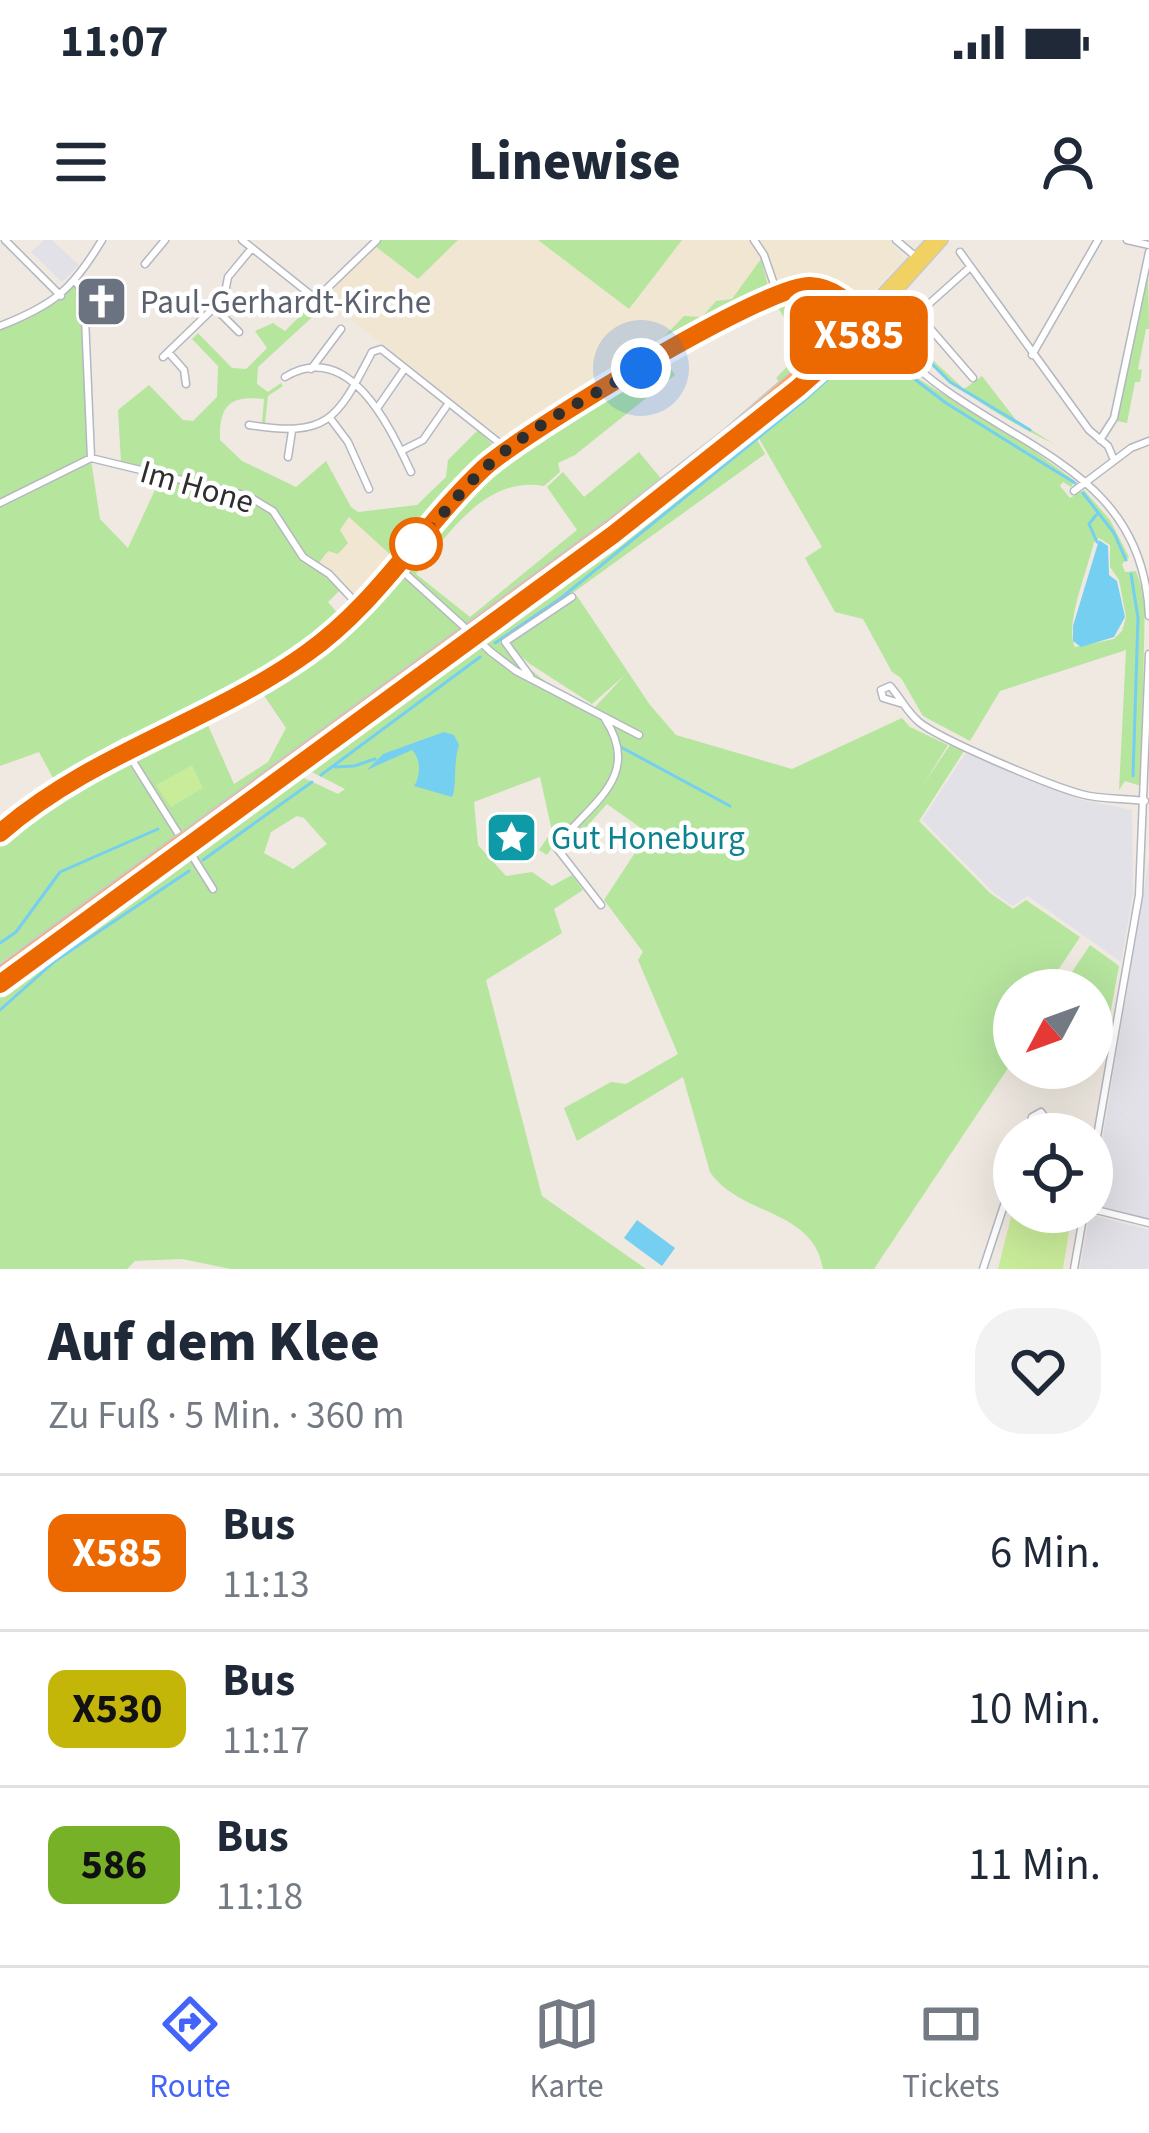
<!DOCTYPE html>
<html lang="de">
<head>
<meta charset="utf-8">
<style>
	body { margin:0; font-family:"Source Sans 3",sans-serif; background:#f2f2f3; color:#1f2937; height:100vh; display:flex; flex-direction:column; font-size:45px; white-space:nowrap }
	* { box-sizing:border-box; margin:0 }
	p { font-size:39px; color:#747a83 }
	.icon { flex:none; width:66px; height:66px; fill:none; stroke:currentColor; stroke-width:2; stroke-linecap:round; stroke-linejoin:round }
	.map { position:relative; height:1029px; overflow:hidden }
	.details { display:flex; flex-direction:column; background:#fff; flex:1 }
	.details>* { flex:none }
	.badge { padding:0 24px; border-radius:18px; font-size:42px; line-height:78px }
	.needle { width:78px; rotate:229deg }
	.tools { position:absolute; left:993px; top:729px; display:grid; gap:24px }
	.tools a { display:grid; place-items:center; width:120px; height:120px; border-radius:50%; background:#fff; box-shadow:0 12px 48px #0002; font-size:60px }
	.you { position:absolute; width:60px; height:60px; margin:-30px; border:9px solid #fff; border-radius:50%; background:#1a73e8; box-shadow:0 0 0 18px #1a73e833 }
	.map>.badge { position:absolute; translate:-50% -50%; box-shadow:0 0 0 6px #fff }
	.round { display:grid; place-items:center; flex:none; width:126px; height:126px; border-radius:48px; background:#f2f2f3 }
	.overview { display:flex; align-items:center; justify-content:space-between; height:204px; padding:0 48px }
	h1 { font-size:57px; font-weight:800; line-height:90px }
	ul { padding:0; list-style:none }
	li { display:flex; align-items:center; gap:36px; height:156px; padding:0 48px; border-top:3px solid #e0e1e3 }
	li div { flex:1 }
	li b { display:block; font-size:45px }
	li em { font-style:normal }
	li .badge { min-width:132px; font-weight:700; text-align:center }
	.status { display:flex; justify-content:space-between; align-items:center; height:84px; padding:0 60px; background:#fff; direction:ltr }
	.status svg { height:33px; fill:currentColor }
	header { display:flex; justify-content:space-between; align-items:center; height:156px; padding:0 48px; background:#fff; font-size:54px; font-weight:800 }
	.menu { display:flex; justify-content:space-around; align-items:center; height:168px; border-top:3px solid #e0e1e3; background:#fff; font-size:33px; color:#747a83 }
	.menu a { display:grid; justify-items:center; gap:6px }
	.menu .active { color:#4264fb }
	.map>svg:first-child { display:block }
</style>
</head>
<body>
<div class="status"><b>11:07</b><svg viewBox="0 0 49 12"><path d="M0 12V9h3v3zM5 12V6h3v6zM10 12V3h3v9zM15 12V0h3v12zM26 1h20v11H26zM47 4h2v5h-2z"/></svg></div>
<header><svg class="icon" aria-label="menu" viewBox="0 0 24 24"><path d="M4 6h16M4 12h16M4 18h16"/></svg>Linewise<svg class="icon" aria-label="person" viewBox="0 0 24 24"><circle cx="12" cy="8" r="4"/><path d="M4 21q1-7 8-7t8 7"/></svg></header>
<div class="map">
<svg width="1149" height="1029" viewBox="0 0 1149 1029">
	<rect width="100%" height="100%" fill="#efe9e1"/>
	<path fill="#e3e1e8" d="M44,0H52L79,25L62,42L31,12Z
		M967,511L1078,559L1132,570L1133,653L1121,722L1028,656L1013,666L994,653L922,580Z
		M1149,619V979L1101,967L1093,956Z
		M1095,976L1149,990V1029H1080L1089,979Z"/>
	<path fill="#f0e6d1" d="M381,0H889L904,19L872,52L858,57L833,40L813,37L775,47L504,200L323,57Z
		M350,276L393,317L357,359L319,322Z"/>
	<path fill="#b6e59e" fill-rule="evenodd" d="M381,0H458L418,39L375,6Z
		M538,0H682L629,69Z
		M761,19L769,50L671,104L664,97L684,76L702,77L716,61L732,59Z
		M1148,31L1149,89H1146L1138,129L1142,130L1140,142H1135L1127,183L1117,181Z
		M76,42L82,49L91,220L100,279L128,308L161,237L181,244L184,240L121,222L118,170L149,145L183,180L193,181L217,157L218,126L192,99L198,93L232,128L246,129L267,108L255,91L273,83L285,91L313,63L321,69L258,127L257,144L268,152L281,143L283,146L268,156L265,183H262L264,159C230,155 219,165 220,200L242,221L296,247L326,221L351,267L358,272L417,265L446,237L448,220L478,190L496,208L393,317L349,277L340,290L348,303L338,314L328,311L315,328L340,350L328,362L340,376C279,432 202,464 129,501L124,497L53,538L39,512L0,526V87L28,76Z
		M811,55L824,58L843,71V88L779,142L776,138L803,110L776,64Z
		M898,63L897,87L964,149L982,136L1016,180L1054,204C985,170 942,139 888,85Z
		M871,101L909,133L1033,210L1075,241L1071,247L1063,242L1060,246L1070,258L1084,250L1110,280L1129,317L1122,324L1125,332L1136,331L1145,358L1141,546L1125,541L1119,550L1126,410L1000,451L970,501L923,476L901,438L892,432L863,379L835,372L805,318L822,307L754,190L856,107ZM1099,298L1110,305V327L1119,340L1126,377L1122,391L1114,399L1075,407C1064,385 1088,329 1094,302Z
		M666,122L675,135L575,215L558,223L560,232L544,246C486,235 447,295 416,334L470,377L577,290L547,247L563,232L584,257L639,212L663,241L182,593L135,517L207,483L234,544L268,522L286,488L261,451L324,412L509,216L546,188Z
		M753,192L765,214L502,404L505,410L563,455L594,468L625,435L592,464L530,424L510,407L511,401L577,356L650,465L676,495L792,529L902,478L910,487L948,505L923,545L950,505L964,511L919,581L990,653L1013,669L1026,660L1080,697L1045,750H1014V819L874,1029H823C813,968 741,977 710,932L683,837L577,901L564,868L611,842L626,844L678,814L638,720L643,712L604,660L648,593L607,564L581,593L567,585L547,615L539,610L552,591L540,537L474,562L478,605L506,636L532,632L552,646L572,635L583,650L554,669L562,693L486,740L542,956L646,1029H231L182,1019L135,1021L127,1029H0V752L302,537L338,554L345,549L310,531L634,292ZM297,576L304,578L327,604L293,629L264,613L271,592Z
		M127,521L177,597L0,723V605L58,559Z
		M1090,705L1119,726L1104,807L1092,805V750H1060Z"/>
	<path fill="#c9ec9a" d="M192,525L203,548L171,567L156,545Z
		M1014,965V972H1072L1063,1029H998Z"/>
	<path fill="#75cff0" d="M1099,300L1108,306L1109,335L1117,341L1125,377L1114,397L1081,407L1073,401V386Z
		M444,492L454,495L459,505C453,522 457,548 452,557L414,546C420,537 422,520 412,510L367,530L383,514Z
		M637,980L675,1008L662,1026L624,998Z"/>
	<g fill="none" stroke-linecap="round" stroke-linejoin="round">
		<path stroke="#75cff0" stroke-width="3" d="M249,74L250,72
			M891,83L950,142L1030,190
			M1083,253L1114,293L1126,320
			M1097,302L1089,284L1097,274
			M1131,334L1138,378L1133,536
			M495,403L561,358L807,158L862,108L879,112L946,163L1075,243
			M617,505L730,566
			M335,527L354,526L375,519
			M321,535L480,417
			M203,620L312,542
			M0,703L16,692L60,632L158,589
			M0,770L55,721L189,631"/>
		<defs>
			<path id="minor" d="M5,0L61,56
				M242,0L316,59L377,0
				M754,0L764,15L777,53
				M896,0L915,16
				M1127,0L1149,5
				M960,12L1089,190L1108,206L1114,220
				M145,24L165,0
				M968,29L921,71L922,79L973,138
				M76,42L84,54L91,218
				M215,68L239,92
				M0,86C54,65 72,50 102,0
				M169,113L184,130L186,144
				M1032,115L1098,0
				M163,117L224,58L228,37L252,8
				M311,129L341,89
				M285,137C349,98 390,187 411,232
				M378,167L405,128
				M330,178L348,202L369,249
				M249,185C329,198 337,179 372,112L381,109L507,209
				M1100,200L1114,178L1149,12
				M401,211L423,200L446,167
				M288,217L292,191
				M1074,251L1131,208L1149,201
				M0,263L91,218L248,256L273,271L303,317L329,334L360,367
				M397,326L461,384
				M491,412L516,431L639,495
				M530,436L505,402L572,357
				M881,450L890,446C900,457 907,472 919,482C941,500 1051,546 1081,554C1102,560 1124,558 1145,561
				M881,450L883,458L903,464
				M127,512L213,649
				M0,593C87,516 204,484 299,419C373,369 419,290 483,230C545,172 627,136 700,95C728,80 758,58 789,49C808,44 824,48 842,56C876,88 906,122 944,149C1035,214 1144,243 1149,376
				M601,665L556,607C587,565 644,538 605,479
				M1028,894L1032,877L1041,872L1047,880L1031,894
				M1092,925L1139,655L1149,414
				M1092,969L1149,983
				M983,1029L1014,935
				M1074,1029L1084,972"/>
			<path id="major" d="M848,90L932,0
				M855,98L943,0"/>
			<path id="highway" d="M188,595L608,287L726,196L848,90
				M194,603L614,294L855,98
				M0,732L176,603
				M0,745L181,612"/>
		</defs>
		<use href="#minor" stroke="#b4b7c1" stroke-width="9"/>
		<use href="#major" stroke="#c9c9c9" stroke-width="12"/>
		<use href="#highway" stroke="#c9c9c9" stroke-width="14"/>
		<use href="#minor" stroke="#fff" stroke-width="6"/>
		<use href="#major" stroke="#f2d163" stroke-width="9"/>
		<use href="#highway" stroke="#ffa35c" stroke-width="10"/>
		<defs>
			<path id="minor-bridge" d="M461,384L491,412"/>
			<path id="highway-bridge" d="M176,603L188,595
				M181,612L194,603"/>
		</defs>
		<use href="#minor-bridge" stroke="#b4b7c1" stroke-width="9" stroke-linecap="butt"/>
		<use href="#highway-bridge" stroke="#c9c9c9" stroke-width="14" stroke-linecap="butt"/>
		<use href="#minor-bridge" stroke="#fff" stroke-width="6"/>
		<use href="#highway-bridge" stroke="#ffa35c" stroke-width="10"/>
	</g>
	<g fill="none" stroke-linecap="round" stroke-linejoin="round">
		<defs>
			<path id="line" d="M0,593C90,514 211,482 307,413C378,363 422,286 484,228C524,192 765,45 810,46C836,47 852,66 870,84L798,148L614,294L0,744"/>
		</defs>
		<use href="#line" stroke="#fff" stroke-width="27"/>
		<use href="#line" stroke="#ec6800" stroke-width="18"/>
		<path stroke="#2e2e2e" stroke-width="12" stroke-dasharray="0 21.6" d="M416,304C439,280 460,251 485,228C531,186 587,158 641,128"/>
	</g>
	<defs>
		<symbol id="church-square" viewBox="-11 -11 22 22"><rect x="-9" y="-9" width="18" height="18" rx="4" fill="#6b7280" stroke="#fff"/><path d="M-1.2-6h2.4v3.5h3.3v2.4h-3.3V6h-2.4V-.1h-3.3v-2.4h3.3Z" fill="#fff"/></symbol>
		<symbol id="sight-square" viewBox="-11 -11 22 22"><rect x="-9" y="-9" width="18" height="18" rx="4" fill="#0f9aa8" stroke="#fff"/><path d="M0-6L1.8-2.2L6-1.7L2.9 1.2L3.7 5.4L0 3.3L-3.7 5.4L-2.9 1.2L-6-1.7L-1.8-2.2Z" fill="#fff"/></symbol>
	</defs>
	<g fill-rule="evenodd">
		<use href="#church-square" x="72" y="32" width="59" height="59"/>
		<use href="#sight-square" x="482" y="568" width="59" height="59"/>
	</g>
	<circle fill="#fff" stroke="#ec6800" stroke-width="6" cx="416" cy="304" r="24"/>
	<g text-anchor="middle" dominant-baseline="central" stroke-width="9" stroke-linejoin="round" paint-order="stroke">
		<g font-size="33" fill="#5b616d" stroke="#fff" text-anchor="start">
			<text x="140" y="62">Paul-Gerhardt-Kirche</text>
		</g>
		<g font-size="33" fill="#2e2e2e" stroke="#fff">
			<text transform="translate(197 247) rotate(16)">Im Hone</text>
		</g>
		<g font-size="33" fill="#0d838f" stroke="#fff" text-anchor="start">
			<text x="551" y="598">Gut Honeburg</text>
		</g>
	</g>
</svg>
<div class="tools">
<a><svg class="needle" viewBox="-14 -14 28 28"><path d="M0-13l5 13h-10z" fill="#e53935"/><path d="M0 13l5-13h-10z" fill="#747a83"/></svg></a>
<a><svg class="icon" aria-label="locate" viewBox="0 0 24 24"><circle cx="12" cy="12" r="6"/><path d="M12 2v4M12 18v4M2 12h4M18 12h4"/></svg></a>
</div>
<div class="you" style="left:641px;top:128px"></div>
<b class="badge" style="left:859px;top:95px;background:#ec6800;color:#fff">X585</b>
</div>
<section class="details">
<div class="overview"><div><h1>Auf dem Klee</h1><p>Zu Fuß · 5 Min. · 360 m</p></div><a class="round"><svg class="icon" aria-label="heart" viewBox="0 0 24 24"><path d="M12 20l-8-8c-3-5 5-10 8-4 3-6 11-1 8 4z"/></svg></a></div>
<ul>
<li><span class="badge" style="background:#ec6800;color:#fff">X585</span><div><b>Bus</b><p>11:13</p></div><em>6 Min.</em></li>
<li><span class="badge" style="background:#c4b608;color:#111">X530</span><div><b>Bus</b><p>11:17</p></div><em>10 Min.</em></li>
<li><span class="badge" style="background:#77b127;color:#111">586</span><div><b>Bus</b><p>11:18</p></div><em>11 Min.</em></li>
</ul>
</section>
<nav class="menu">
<a class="active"><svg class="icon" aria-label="directions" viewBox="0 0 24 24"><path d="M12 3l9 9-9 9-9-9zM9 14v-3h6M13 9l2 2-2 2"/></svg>Route</a>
<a><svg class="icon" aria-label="map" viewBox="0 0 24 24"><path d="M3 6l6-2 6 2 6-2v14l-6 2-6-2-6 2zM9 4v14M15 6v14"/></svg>Karte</a>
<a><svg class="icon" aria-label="tickets" viewBox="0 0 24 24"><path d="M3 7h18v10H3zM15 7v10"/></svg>Tickets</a>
</nav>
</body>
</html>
